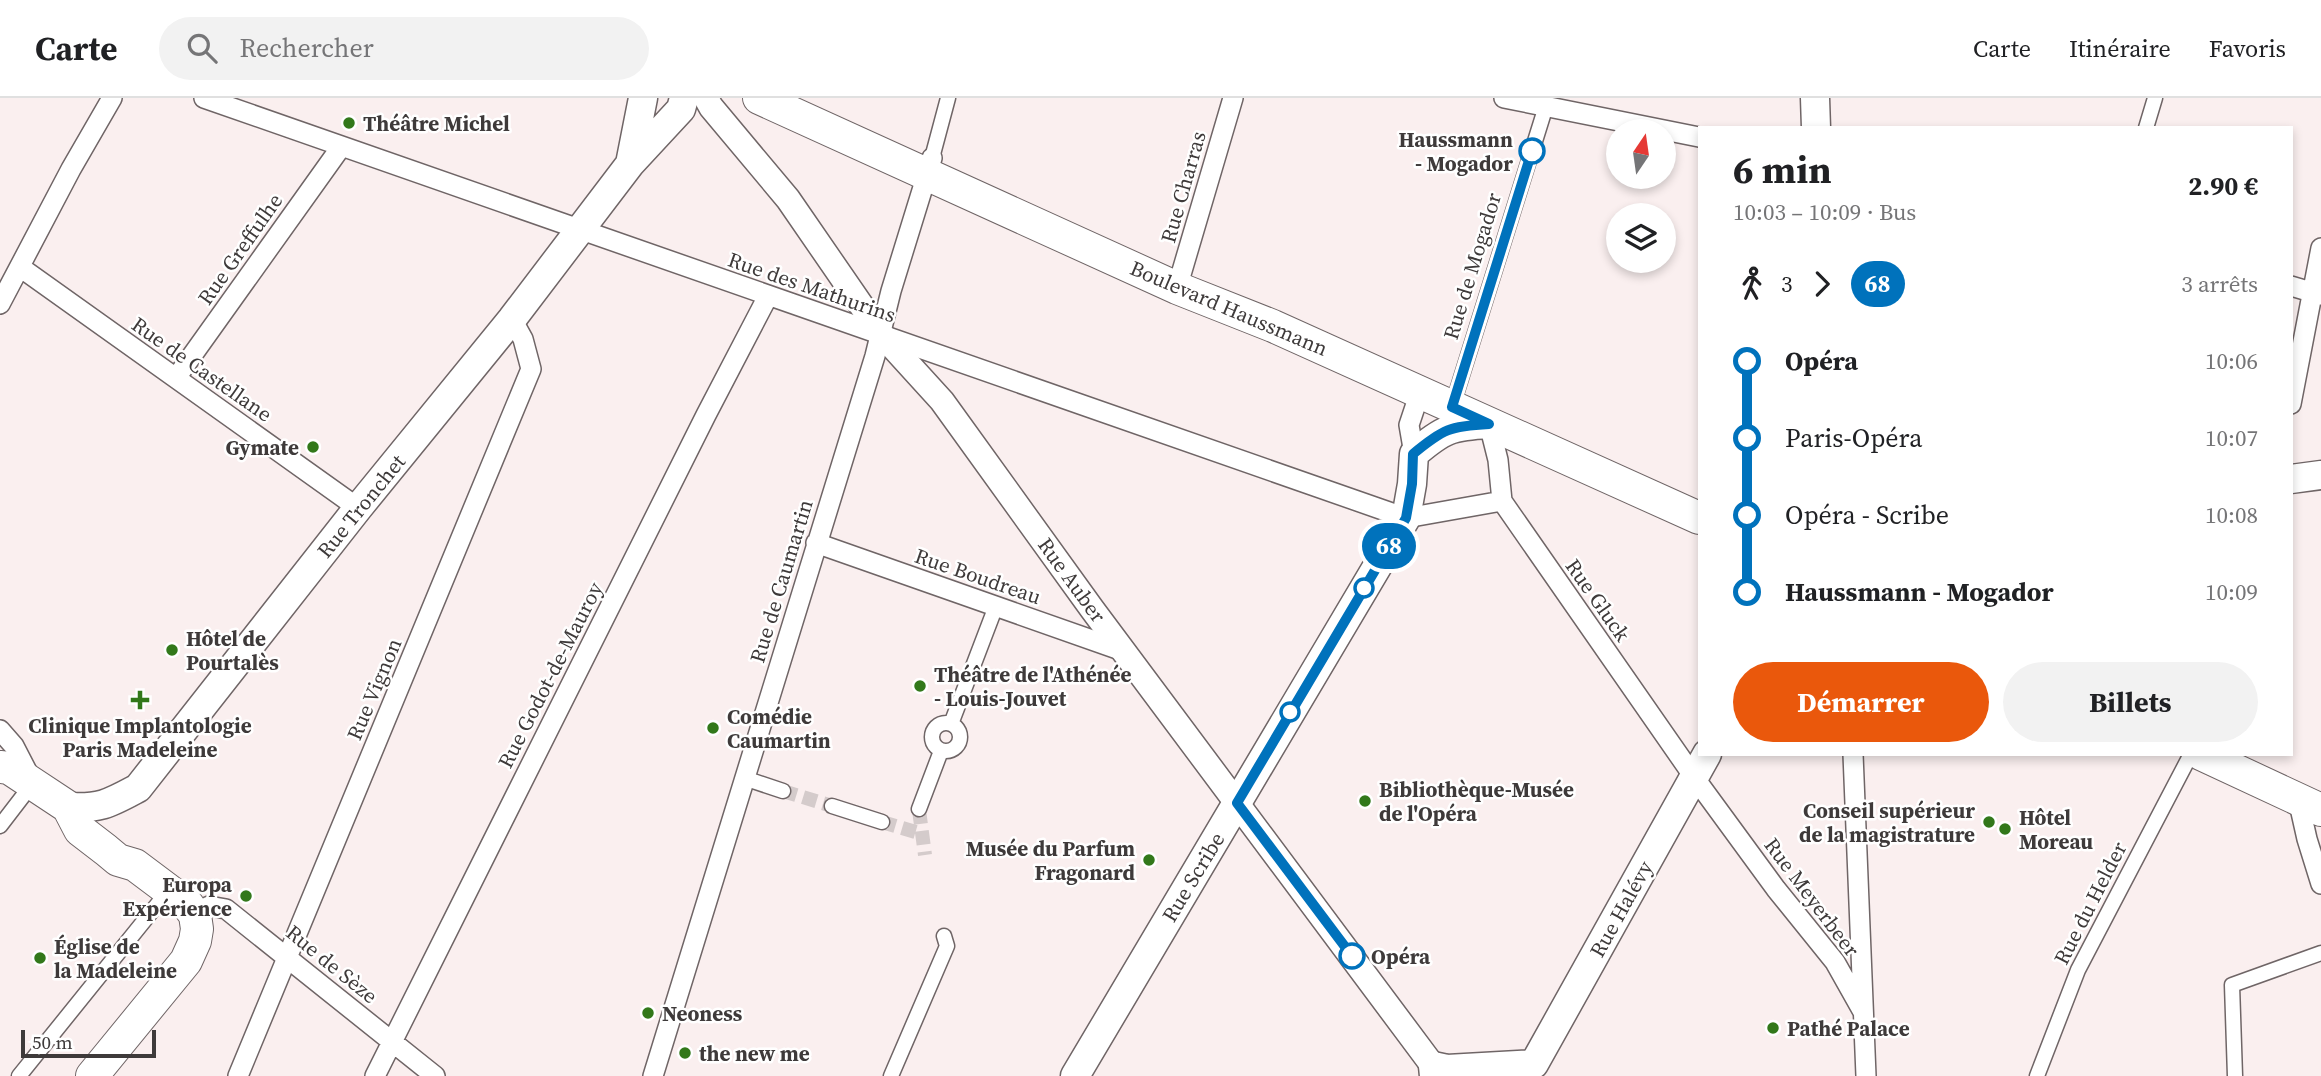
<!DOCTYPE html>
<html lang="fr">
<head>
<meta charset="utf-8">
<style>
	body { margin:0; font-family:"Source Serif 4",serif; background:#f2f2f2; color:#202124; height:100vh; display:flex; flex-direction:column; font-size:26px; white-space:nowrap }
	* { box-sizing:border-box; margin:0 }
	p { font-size:23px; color:#757577 }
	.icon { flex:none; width:38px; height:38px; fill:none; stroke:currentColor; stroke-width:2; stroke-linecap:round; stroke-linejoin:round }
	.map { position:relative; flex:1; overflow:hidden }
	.sheet { position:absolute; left:1698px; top:28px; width:595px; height:630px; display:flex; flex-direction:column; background:#fff; border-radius:0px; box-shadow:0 4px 10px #0003 }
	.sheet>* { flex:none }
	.badge { padding:0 14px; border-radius:23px; font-size:24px; line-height:46px }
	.needle { width:46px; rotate:13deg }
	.tools { position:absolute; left:1606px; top:21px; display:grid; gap:14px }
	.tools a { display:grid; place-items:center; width:70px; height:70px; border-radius:50%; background:#fff; box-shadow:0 4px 10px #0003; font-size:35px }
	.scale { position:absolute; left:21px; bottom:18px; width:135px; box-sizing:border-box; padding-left:7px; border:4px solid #3e3a3a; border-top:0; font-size:19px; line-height:24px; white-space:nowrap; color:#3e3a3a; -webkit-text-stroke:5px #fff; paint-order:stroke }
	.map>.badge { position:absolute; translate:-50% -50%; box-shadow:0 0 0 4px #fff }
	.legs { display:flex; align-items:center; gap:10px; height:77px; padding:0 35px; font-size:23px }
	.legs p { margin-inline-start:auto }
	.summary { display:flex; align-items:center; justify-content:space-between; height:119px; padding:0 35px }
	h1 { font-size:38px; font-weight:700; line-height:52px }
	.cta { display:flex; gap:14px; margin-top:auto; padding:14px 35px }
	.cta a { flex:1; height:80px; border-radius:42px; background:#ea580c; color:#fff; font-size:28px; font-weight:700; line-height:80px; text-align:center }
	.cta a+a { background:#f2f2f2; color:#202124 }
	ul { padding:0 35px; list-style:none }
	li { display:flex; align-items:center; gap:24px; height:77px; font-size:26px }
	li i { display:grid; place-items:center; width:10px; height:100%; margin:0 9px; background:currentColor }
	li i::after { content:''; width:18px; height:18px; margin:-9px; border:5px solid; border-radius:50%; background:#fff }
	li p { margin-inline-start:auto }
	li:first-child i { background:linear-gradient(#0000 50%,currentColor 0) }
	li:last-child i { background:linear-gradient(currentColor 50%,#0000 0) }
	header { display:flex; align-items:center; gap:42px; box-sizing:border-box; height:98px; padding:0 35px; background:#fff; border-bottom:2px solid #e0e0e0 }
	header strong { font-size:33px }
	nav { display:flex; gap:38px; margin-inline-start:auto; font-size:24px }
	.search { width:490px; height:63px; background:#f2f2f2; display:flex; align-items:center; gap:18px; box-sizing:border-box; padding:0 24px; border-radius:38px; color:#757577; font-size:26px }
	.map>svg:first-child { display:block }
</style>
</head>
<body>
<header>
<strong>Carte</strong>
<div class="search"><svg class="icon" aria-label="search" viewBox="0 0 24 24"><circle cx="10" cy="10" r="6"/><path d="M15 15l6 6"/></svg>Rechercher</div>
<nav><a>Carte</a><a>Itinéraire</a><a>Favoris</a></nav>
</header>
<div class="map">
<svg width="2321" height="978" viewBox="0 0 2321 978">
	<rect width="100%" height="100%" fill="#faefef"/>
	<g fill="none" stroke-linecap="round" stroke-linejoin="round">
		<path stroke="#d4cbcb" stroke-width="14" stroke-dasharray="14 7" stroke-linecap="butt" d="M783,693L832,708
			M919,712L925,757
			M882,724L922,736"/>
		<defs>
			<path id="pedestrian" d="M2146,30L2155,0
				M932,60L948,0
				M1452,309L1546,8
				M932 639a14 14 0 1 1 28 0a14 14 0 1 1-28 0Z
				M951,626L996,508
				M744,680L783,693
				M832,708L882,724
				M919,711L941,653
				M0,728L33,685
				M19,978L169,792
				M891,978L947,848L944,838
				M2037,978L2078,872L2191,656
				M2235,978L2232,887L2321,855"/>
			<path id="minor" d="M204,0L1406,420L1502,403
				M1504,0L1699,39
				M20,169L358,410
				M2291,188L2321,197
				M1177,190L1233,0
				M0,206L71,71L112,0
				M176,280L341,49
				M2291,306L2321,150
				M1489,326L1498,362L1502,403L1694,679L1776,791L1835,864L1862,912
				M1414,356L1409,327L1420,294
				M816,445L1126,554
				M0,632L14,648L31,681
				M1853,656L1866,978
				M2298,701L2307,741L2321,786
				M195,817L209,808L226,811L435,978
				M238,978L531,271L523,241L512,221
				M375,978L706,317L768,198
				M653,978L875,258L891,193L932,60"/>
			<path id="tertiary" d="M706,0L711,9L788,101L881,236L942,303L1092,511L1433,968"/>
			<path id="secondary" d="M1815,0L1816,30
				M630,66L643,0
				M2291,381L2321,377
				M68,709C101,711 110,705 138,690L358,410L512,221L630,66L681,11L684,0
				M1534,966L1707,656
				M1075,978L1406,420L1412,386L1414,356C1443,331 1451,328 1489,326
				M1434,978L1433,968L1447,971L1534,966"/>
			<path id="primary" d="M759,0L1177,190L1273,228L1699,420
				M2201,656L2321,712
				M0,669L9,670L68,709L80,732L106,752L118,762L135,767L187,806L195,817L197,831L195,843L186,863L92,978"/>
		</defs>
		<use href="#pedestrian" stroke="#6f6566" stroke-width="17"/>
		<use href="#minor" stroke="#6f6566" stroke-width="22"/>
		<use href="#tertiary" stroke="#6f6566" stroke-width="27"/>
		<use href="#secondary" stroke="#6f6566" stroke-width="31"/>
		<use href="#primary" stroke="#6f6566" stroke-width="34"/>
		<use href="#pedestrian" stroke="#fff" stroke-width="14"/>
		<use href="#minor" stroke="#fff" stroke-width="19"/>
		<use href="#tertiary" stroke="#fff" stroke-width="24"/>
		<use href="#secondary" stroke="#fff" stroke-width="28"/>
		<use href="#primary" stroke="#fff" stroke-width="32"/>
	</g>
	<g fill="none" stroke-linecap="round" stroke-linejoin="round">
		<defs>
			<path id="line-1" d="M1352,858L1237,705L1406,420L1412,386L1413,356C1443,331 1450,328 1489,326L1452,309L1532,53"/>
		</defs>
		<use href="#line-1" stroke="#fff" stroke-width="16"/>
		<use href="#line-1" stroke="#0072bc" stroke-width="10"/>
	</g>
	<g fill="#32781a" stroke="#fff" stroke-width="2.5">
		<circle cx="349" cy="25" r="7"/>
		<circle cx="313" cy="349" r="7"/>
		<circle cx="172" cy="552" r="7"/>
		<circle cx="920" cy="588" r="7"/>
		<path d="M136.5 591.5h7v7h7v7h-7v7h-7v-7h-7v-7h7z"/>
		<circle cx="713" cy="630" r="7"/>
		<circle cx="1365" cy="703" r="7"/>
		<circle cx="1989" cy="724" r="7"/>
		<circle cx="2005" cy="731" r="7"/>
		<circle cx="1149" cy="762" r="7"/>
		<circle cx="246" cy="798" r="7"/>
		<circle cx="40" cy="860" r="7"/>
		<circle cx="648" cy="915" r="7"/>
		<circle cx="1773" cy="930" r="7"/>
		<circle cx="685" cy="955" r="7"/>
	</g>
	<g fill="#fff" stroke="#0072bc" stroke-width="3.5">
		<circle cx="1532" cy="53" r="12"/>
		<circle cx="1364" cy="490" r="9"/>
		<circle cx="1290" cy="614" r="9"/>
		<circle cx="1352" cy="858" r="12"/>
	</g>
	<g text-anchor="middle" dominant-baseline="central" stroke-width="5" stroke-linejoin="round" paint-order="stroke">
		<g font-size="21" font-weight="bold" fill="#3e3a3a" stroke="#fff" text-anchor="start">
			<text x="363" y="25">Théâtre Michel</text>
			<text x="299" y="349" text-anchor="end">Gymate</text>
			<text x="186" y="540">Hôtel de<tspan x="186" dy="24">Pourtalès</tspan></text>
			<text x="934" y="576">Théâtre de l'Athénée<tspan x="934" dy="24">- Louis-Jouvet</tspan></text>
			<text x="727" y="618">Comédie<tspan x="727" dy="24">Caumartin</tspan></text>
			<text x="140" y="627" text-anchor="middle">Clinique Implantologie<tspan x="140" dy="24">Paris Madeleine</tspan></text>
			<text x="1379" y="691">Bibliothèque-Musée<tspan x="1379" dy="24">de l'Opéra</tspan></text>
			<text x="1975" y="712" text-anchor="end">Conseil supérieur<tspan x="1975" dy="24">de la magistrature</tspan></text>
			<text x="2019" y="719">Hôtel<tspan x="2019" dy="24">Moreau</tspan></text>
			<text x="1135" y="750" text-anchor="end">Musée du Parfum<tspan x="1135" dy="24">Fragonard</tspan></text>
			<text x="232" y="786" text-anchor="end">Europa<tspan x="232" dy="24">Expérience</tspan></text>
			<text x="54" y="848">Église de<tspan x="54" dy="24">la Madeleine</tspan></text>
			<text x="662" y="915">Neoness</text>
			<text x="1787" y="930">Pathé Palace</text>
			<text x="699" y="955">the new me</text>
		</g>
		<g font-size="21" font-weight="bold" fill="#3e3a3a" stroke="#fff" text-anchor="end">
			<text x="1513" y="41">Haussmann<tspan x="1513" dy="24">- Mogador</tspan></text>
			<text x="1371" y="858" text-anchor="start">Opéra</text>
		</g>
		<g font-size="21" fill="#3e3a3a" stroke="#fff">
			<text transform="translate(1183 89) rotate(-74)">Rue Charras</text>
			<text transform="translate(240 151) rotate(-55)">Rue Greffulhe</text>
			<text transform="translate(1472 168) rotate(-73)">Rue de Mogador</text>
			<text transform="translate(812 189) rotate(19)">Rue des Mathurins</text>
			<text transform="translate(1229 210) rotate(23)">Boulevard Haussmann</text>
			<text transform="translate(202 271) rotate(35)">Rue de Castellane</text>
			<text transform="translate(361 408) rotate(-51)">Rue Tronchet</text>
			<text transform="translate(978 478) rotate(19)">Rue Boudreau</text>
			<text transform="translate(1072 482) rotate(54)">Rue Auber</text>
			<text transform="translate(781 483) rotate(-73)">Rue de Caumartin</text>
			<text transform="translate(1598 502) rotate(55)">Rue Gluck</text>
			<text transform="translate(550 577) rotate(-63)">Rue Godot-de-Mauroy</text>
			<text transform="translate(374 591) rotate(-67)">Rue Vignon</text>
			<text transform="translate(1193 779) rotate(-59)">Rue Scribe</text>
			<text transform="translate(1812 799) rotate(53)">Rue Meyerbeer</text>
			<text transform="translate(2090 805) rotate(-63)">Rue du Helder</text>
			<text transform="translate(1621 811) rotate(-61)">Rue Halévy</text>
			<text transform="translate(332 866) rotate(39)">Rue de Sèze</text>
		</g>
	</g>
</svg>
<div class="tools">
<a><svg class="needle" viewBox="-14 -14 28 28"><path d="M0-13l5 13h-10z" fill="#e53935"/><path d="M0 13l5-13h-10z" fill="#757577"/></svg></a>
<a><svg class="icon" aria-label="layers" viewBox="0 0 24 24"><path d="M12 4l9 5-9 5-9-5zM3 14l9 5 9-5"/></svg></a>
</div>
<div class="scale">50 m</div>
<b class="badge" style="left:1389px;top:448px;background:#0072bc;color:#fff">68</b>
<section class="sheet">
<div class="summary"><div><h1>6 min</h1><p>10:03 – 10:09 · Bus</p></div><b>2.90 €</b></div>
<div class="legs"><svg class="icon" aria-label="walk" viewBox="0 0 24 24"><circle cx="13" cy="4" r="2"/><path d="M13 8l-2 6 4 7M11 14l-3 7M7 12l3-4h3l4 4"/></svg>3<svg class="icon" aria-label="forward" viewBox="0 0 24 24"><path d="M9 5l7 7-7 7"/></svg><b class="badge" style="background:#0072bc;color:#fff">68</b><p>3 arrêts</p></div>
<ul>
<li><i style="color:#0072bc"></i><b>Opéra</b><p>10:06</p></li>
<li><i style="color:#0072bc"></i><span>Paris-Opéra</span><p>10:07</p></li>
<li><i style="color:#0072bc"></i><span>Opéra - Scribe</span><p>10:08</p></li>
<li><i style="color:#0072bc"></i><b>Haussmann - Mogador</b><p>10:09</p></li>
</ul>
<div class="cta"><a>Démarrer</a><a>Billets</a></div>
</section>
</div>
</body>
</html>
